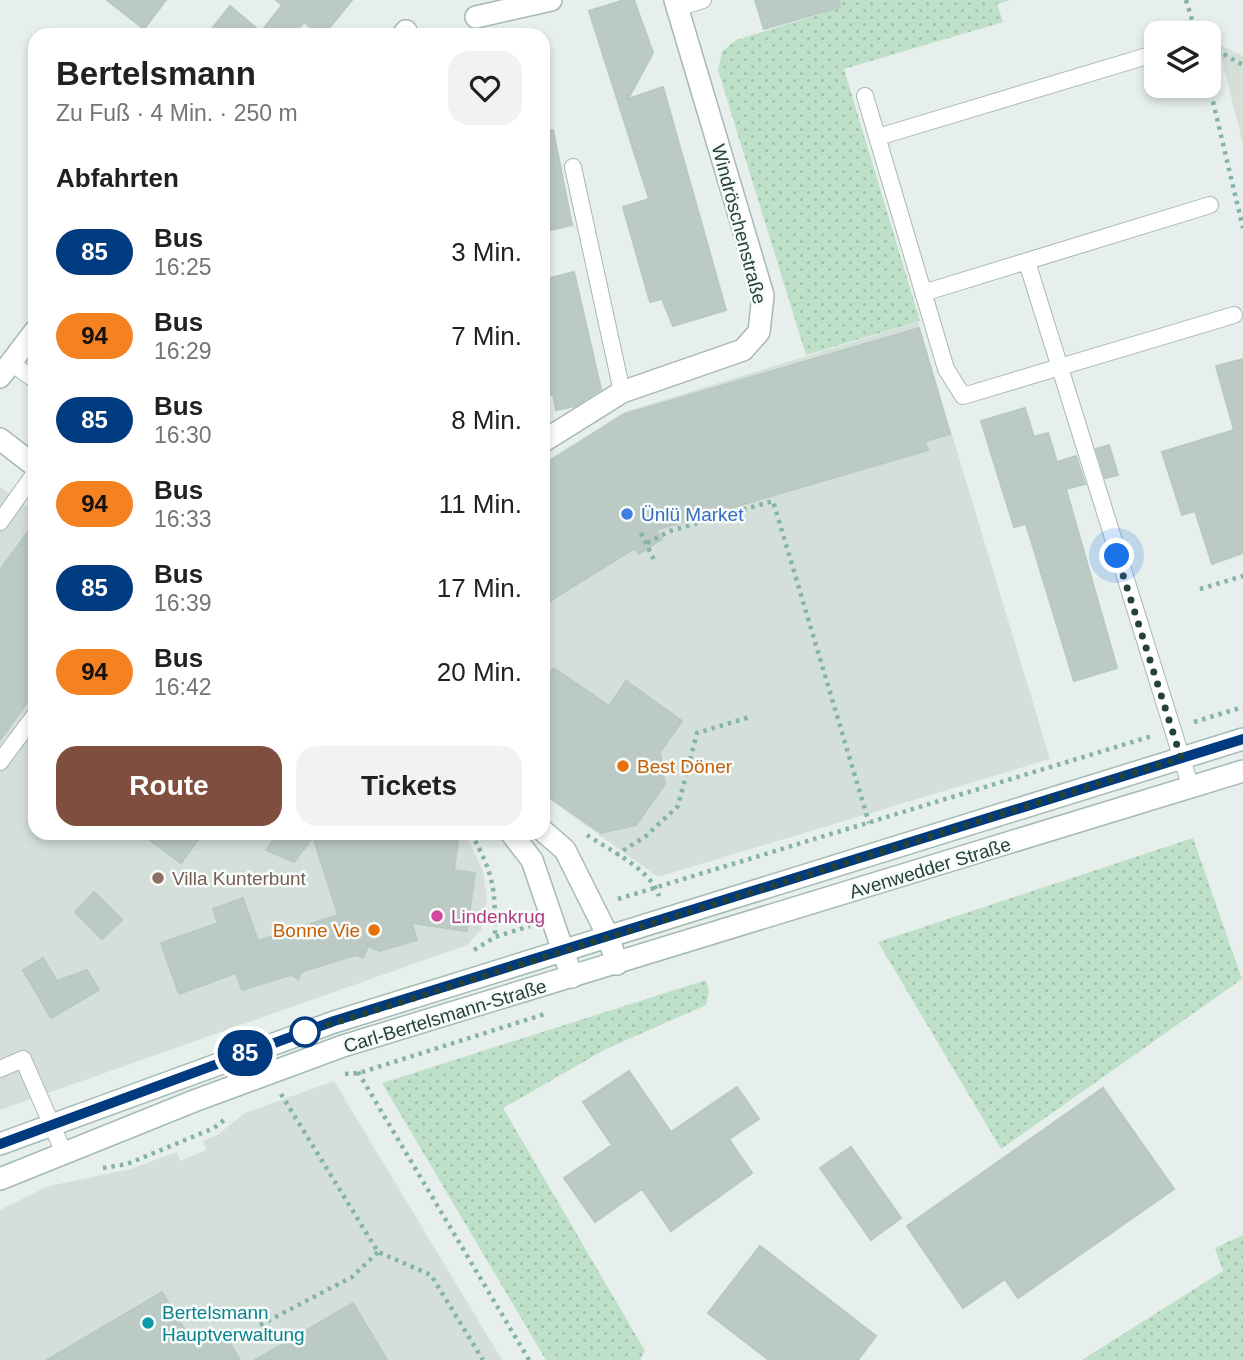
<!DOCTYPE html>
<html lang="de">
<head>
<meta charset="utf-8">
<style>
	body { margin:0; font-family:Helvetica,sans-serif; background:#f2f2f2; color:#202124; height:100vh; display:flex; flex-direction:column; font-size:26px; white-space:nowrap }
	* { box-sizing:border-box; margin:0 }
	p { font-size:23px; color:#757577 }
	.icon { flex:none; width:38px; height:38px; fill:none; stroke:currentColor; stroke-width:2; stroke-linecap:round; stroke-linejoin:round }
	.map { position:relative; flex:1; overflow:hidden }
	.drawer { position:absolute; left:28px; top:28px; width:522px; height:812px; display:flex; flex-direction:column; background:#fff; border-radius:21px; box-shadow:0 4px 10px #0003 }
	.drawer>* { flex:none }
	.badge { padding:0 14px; border-radius:23px; font-size:24px; line-height:46px }
	.tools { position:absolute; left:1144px; top:21px; display:grid; gap:14px }
	.tools a { display:grid; place-items:center; width:77px; height:77px; border-radius:14px; background:#fff; box-shadow:0 4px 10px #0003; font-size:35px }
	.you { position:absolute; width:35px; height:35px; margin:-18px; border:5px solid #fff; border-radius:50%; background:#1a73e8; box-shadow:0 0 0 10px #1a73e833 }
	.map>.badge { position:absolute; translate:-50% -50%; box-shadow:0 0 0 4px #fff }
	h2 { padding:0 28px; font-size:26px; line-height:63px }
	.round { display:grid; place-items:center; flex:none; width:74px; height:74px; border-radius:21px; background:#f2f2f2 }
	.head { display:flex; align-items:center; justify-content:space-between; height:119px; padding:0 28px }
	h1 { font-size:33px; font-weight:600; line-height:52px }
	.primary-button { display:flex; gap:14px; margin-top:auto; padding:14px 28px }
	.primary-button a { flex:1; height:80px; border-radius:21px; background:#7f4e3f; color:#fff; font-size:28px; font-weight:600; line-height:80px; text-align:center }
	.primary-button a+a { background:#f2f2f2; color:#202124 }
	ul { padding:0; list-style:none }
	li { display:flex; align-items:center; gap:21px; height:84px; padding:0 28px }
	li div { flex:1 }
	li b { display:block; font-size:26px }
	li em { font-style:normal }
	li .badge { min-width:77px; font-weight:700; text-align:center }
	.map>svg:first-child { display:block }
</style>
</head>
<body>
<div class="map">
<svg width="1243" height="1360" viewBox="0 0 1243 1360">
	<defs>
		<pattern id="grass-dots" width="8" height="8" patternUnits="userSpaceOnUse" patternTransform="scale(1.75)"><rect width="8" height="8" fill="#bfe0c8"/><path d="M2 2h.1M6 6h.1" fill="none" stroke="#a4c1ad" stroke-width="1.8" stroke-linecap="round"/></pattern>
	</defs>
	<rect width="100%" height="100%" fill="#e6efeb"/>
	<path fill="#d4dfda" d="M1218,44L1243,56V144Z
		M918,322L1050,759L658,877L543,795V463L624,412Z
		M0,487L35,512V833H465L483,871L487,899L481,930L467,945L0,1110Z
		M334,1081L502,1360H0V1210L49,1186L131,1169L177,1152L180,1161L206,1150L203,1141L219,1134L245,1113Z"/>
	<path fill="url(#grass-dots)" d="M821,0H1010L997,4L1003,22L844,69L920,321L806,355L718,70L722,52L736,40L824,13Z
		M1193,838L1242,979L1001,1149L878,942Z
		M706,980L709,992L706,1005L606,1049L503,1108L645,1351L640,1360H546L382,1083Z
		M1243,1235V1360H1082L1223,1271L1215,1248Z"/>
	<path fill="#bbcac4" stroke="#b8c9c2" stroke-width="2" d="M107,0H166L144,29Z
		M276,0H352L326,32L323,29L319,34L304,22L293,35H207L230,6L261,32L282,5Z
		M624,0H634L653,53L628,99L663,87L726,310L673,326L662,299L650,302L623,207L649,199L589,11Z
		M755,0H839L840,7L764,29Z
		M553,130L572,225L542,232V131Z
		M574,272L601,389L575,406L556,410L553,394L546,396L542,380V280Z
		M919,328L950,434L925,441L928,450L656,530L662,539L639,554L635,548L542,606V466L625,414Z
		M1243,359V553L1212,564L1195,511L1182,515L1162,452L1234,430L1216,366Z
		M1025,408L1034,437L1048,433L1057,462L1076,456L1085,484L1066,489L1117,668L1074,681L1026,524L1014,527L981,421Z
		M1109,445L1118,475L1105,478L1096,449Z
		M35,522V692L0,740V570Z
		M554,668L609,706L626,681L682,721L660,752L665,784L636,825L601,833L542,792V685Z
		M140,833H203L181,863Z
		M279,833H459L454,870L475,873L467,931L412,923L417,940L379,951L368,946L363,958L356,955L323,965L301,972L298,979L291,975L242,990L236,973L179,994L161,943L218,923L213,909L243,898L258,941L338,915L313,837L294,862L266,850Z
		M94,892L122,920L102,939L75,912Z
		M43,958L57,981L87,970L99,990L51,1018L23,970Z
		M629,1071L671,1132L737,1087L759,1119L729,1139L752,1173L671,1231L642,1189L595,1222L564,1178L612,1145L583,1102Z
		M1103,1088L1174,1189L1018,1298L1005,1279L963,1308L907,1226Z
		M851,1147L901,1218L871,1240L820,1168Z
		M760,1246L876,1336L858,1360H769L708,1313Z
		M162,1292L196,1349L224,1333L240,1360H47Z
		M353,1303L387,1360H255Z"/>
	<g fill="none" stroke-linecap="round" stroke-linejoin="round">
		<defs>
			<path id="service" d="M677,8L703,0
				M865,96L946,369L963,396L1234,315
				M878,137L1157,53
				M573,167L622,392
				M1027,262L1191,788
				M923,293L1210,205
				M11,363L35,380
				M0,522L35,473
				M0,762L35,715
				M0,1069L23,1059L64,1153"/>
			<path id="minor" d="M476,17L551,0
				M403,35L406,31
				M0,377L35,331
				M542,442L622,392L743,350L759,332L763,295L675,0"/>
			<path id="tertiary" d="M0,439L35,466
				M542,830L565,850L608,936L617,964
				M511,833L532,860L572,977"/>
			<path id="secondary" d="M0,1144L334,1022L1243,739
				M0,1179L194,1101L343,1046L1243,771"/>
		</defs>
		<use href="#service" stroke="#a8b8b2" stroke-width="18"/>
		<use href="#minor" stroke="#a8b8b2" stroke-width="24"/>
		<use href="#tertiary" stroke="#a8b8b2" stroke-width="24"/>
		<use href="#secondary" stroke="#a4bbb3" stroke-width="24"/>
		<path stroke="#86b3a5" stroke-width="4.5" stroke-dasharray="3.5 5" stroke-linecap="butt" d="M1186,0L1196,33
			M1209,46L1243,65
			M1209,85L1243,228
			M641,533L655,562
			M647,543L670,531L773,501L869,823
			M1200,589L1243,576
			M1194,722L1243,707
			M471,833C495,877 495,888 495,938
			M587,835C609,850 651,869 659,896
			M616,855L646,836L678,806L697,733L750,717
			M618,899L1152,736
			M474,950L495,937L530,926
			M358,1072L529,1360
			M345,1074L359,1073L548,1013
			M281,1094L378,1252L431,1275L483,1360
			M103,1168L127,1164L214,1128L224,1120
			M260,1325L352,1277L378,1252"/>
		<use href="#service" stroke="#fff" stroke-width="16"/>
		<use href="#minor" stroke="#fff" stroke-width="21"/>
		<use href="#tertiary" stroke="#fff" stroke-width="21"/>
		<use href="#secondary" stroke="#fff" stroke-width="21"/>
	</g>
	<g fill="none" stroke-linecap="round" stroke-linejoin="round">
		<defs>
			<path id="line" d="M0,1144L334,1021L1243,739"/>
		</defs>
		<use href="#line" stroke="#fff" stroke-width="16"/>
		<use href="#line" stroke="#003b80" stroke-width="10"/>
		<path stroke="#24423a" stroke-width="7" stroke-dasharray="0 12.6" d="M305,1032L1181,758L1117,556"/>
	</g>
	<circle fill="#3f7fe0" stroke="#f7fbf9" stroke-width="2.5" cx="627" cy="514" r="7"/>
	<g fill="#e8710a" stroke="#f7fbf9" stroke-width="2.5">
		<circle cx="623" cy="766" r="7"/>
		<circle cx="374" cy="930" r="7"/>
	</g>
	<circle fill="#8d6e63" stroke="#f7fbf9" stroke-width="2.5" cx="158" cy="878" r="7"/>
	<circle fill="#d1479c" stroke="#f7fbf9" stroke-width="2.5" cx="437" cy="916" r="7"/>
	<circle fill="#fff" stroke="#003b80" stroke-width="3.5" cx="305" cy="1032" r="14"/>
	<circle fill="#0f9aa8" stroke="#f7fbf9" stroke-width="2.5" cx="148" cy="1323" r="7"/>
	<g text-anchor="middle" dominant-baseline="central" stroke-width="5" stroke-linejoin="round" paint-order="stroke">
		<g font-size="19" fill="#24423a" stroke="#f7fbf9">
			<text transform="translate(739 224) rotate(75)">Windröschenstraße</text>
			<text transform="translate(930 868) rotate(-17)">Avenwedder Straße</text>
			<text transform="translate(445 1016) rotate(-17)">Carl-Bertelsmann-Straße</text>
		</g>
		<g font-size="19" fill="#366cbe" stroke="#f7fbf9" text-anchor="start">
			<text x="641" y="514">Ünlü Market</text>
		</g>
		<g font-size="19" fill="#c56008" stroke="#f7fbf9" text-anchor="start">
			<text x="637" y="766">Best Döner</text>
			<text x="360" y="930" text-anchor="end">Bonne Vie</text>
		</g>
		<g font-size="19" fill="#785e54" stroke="#f7fbf9" text-anchor="start">
			<text x="172" y="878">Villa Kunterbunt</text>
		</g>
		<g font-size="19" fill="#b23c85" stroke="#f7fbf9" text-anchor="start">
			<text x="451" y="916">Lindenkrug</text>
		</g>
		<g font-size="19" fill="#0d838f" stroke="#f7fbf9" text-anchor="start">
			<text x="162" y="1312">Bertelsmann<tspan x="162" dy="22">Hauptverwaltung</tspan></text>
		</g>
	</g>
</svg>
<div class="tools">
<a><svg class="icon" aria-label="layers" viewBox="0 0 24 24"><path d="M12 4l9 5-9 5-9-5zM3 14l9 5 9-5"/></svg></a>
</div>
<div class="you" style="left:1117px;top:556px"></div>
<b class="badge" style="left:245px;top:1053px;background:#003b80;color:#fff">85</b>
<section class="drawer">
<div class="head"><div><h1>Bertelsmann</h1><p>Zu Fuß · 4 Min. · 250 m</p></div><a class="round"><svg class="icon" aria-label="heart" viewBox="0 0 24 24"><path d="M12 20l-8-8c-3-5 5-10 8-4 3-6 11-1 8 4z"/></svg></a></div>
<h2>Abfahrten</h2>
<ul>
<li><span class="badge" style="background:#003b80;color:#fff">85</span><div><b>Bus</b><p>16:25</p></div><em>3 Min.</em></li>
<li><span class="badge" style="background:#f58220;color:#111">94</span><div><b>Bus</b><p>16:29</p></div><em>7 Min.</em></li>
<li><span class="badge" style="background:#003b80;color:#fff">85</span><div><b>Bus</b><p>16:30</p></div><em>8 Min.</em></li>
<li><span class="badge" style="background:#f58220;color:#111">94</span><div><b>Bus</b><p>16:33</p></div><em>11 Min.</em></li>
<li><span class="badge" style="background:#003b80;color:#fff">85</span><div><b>Bus</b><p>16:39</p></div><em>17 Min.</em></li>
<li><span class="badge" style="background:#f58220;color:#111">94</span><div><b>Bus</b><p>16:42</p></div><em>20 Min.</em></li>
</ul>
<div class="primary-button"><a>Route</a><a>Tickets</a></div>
</section>
</div>
</body>
</html>
